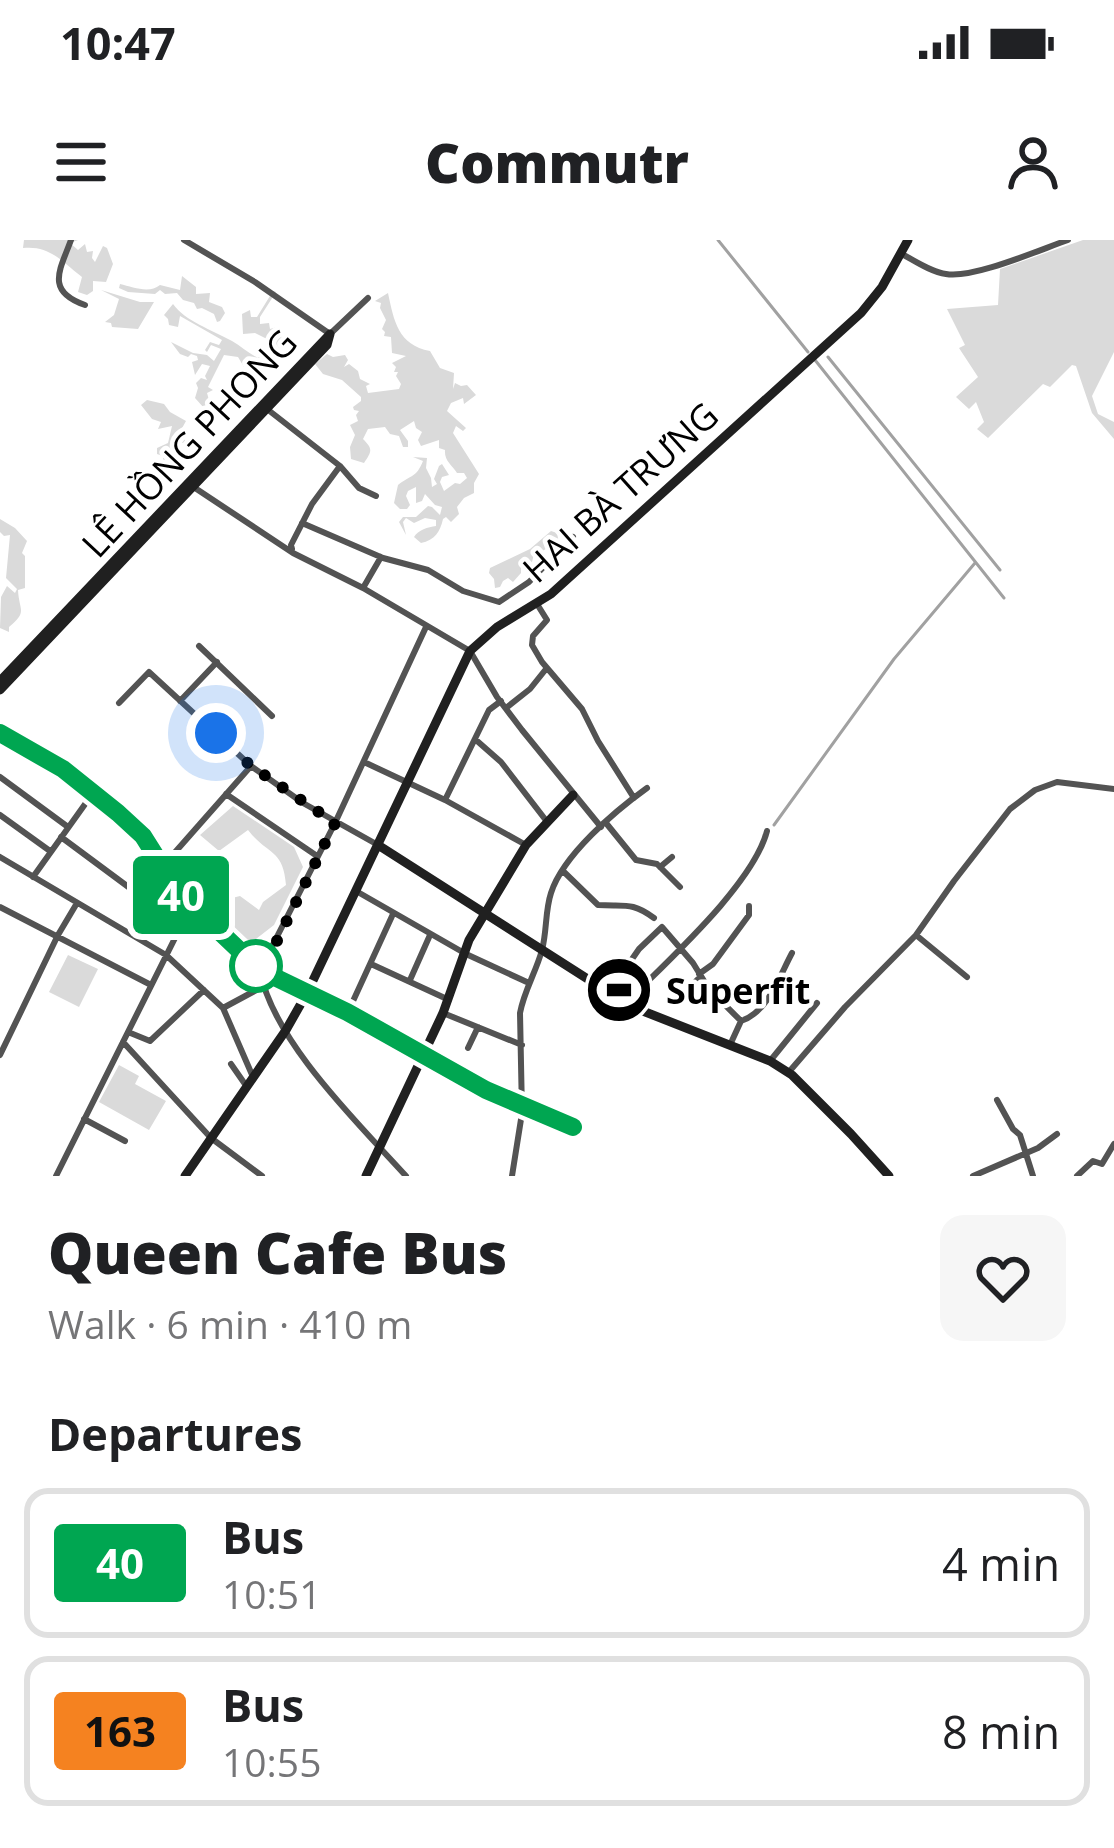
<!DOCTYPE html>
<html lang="en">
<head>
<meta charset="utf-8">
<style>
	body { margin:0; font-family:"Open Sans",sans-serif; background:#f6f6f6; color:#202124; height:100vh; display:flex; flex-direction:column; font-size:45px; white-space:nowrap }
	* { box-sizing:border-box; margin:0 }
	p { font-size:39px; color:#757577 }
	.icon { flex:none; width:66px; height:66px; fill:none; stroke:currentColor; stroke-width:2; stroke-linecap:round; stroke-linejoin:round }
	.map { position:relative; height:936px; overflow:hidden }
	.drawer { display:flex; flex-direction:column; background:#fff; flex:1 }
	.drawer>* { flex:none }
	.badge { padding:0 24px; border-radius:9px; font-size:42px; line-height:78px }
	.you { position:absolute; width:60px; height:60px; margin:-30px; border:9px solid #fff; border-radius:50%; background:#1a73e8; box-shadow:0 0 0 18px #1a73e833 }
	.map>.badge { position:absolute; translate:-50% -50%; box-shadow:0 0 0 6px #fff }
	h2 { padding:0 48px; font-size:45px; line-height:108px }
	.round { display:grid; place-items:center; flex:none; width:126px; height:126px; border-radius:24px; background:#f6f6f6 }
	.overview { display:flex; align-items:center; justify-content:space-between; height:204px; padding:0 48px }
	h1 { font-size:57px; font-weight:800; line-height:90px }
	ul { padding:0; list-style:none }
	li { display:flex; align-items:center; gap:36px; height:150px; margin:0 24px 18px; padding:0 24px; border:6px solid #e0e0e0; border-radius:24px }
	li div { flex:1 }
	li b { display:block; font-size:45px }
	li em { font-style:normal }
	li .badge { min-width:132px; font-weight:700; text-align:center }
	.status { display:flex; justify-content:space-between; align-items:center; height:84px; padding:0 60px; background:#fff; direction:ltr }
	.status svg { height:33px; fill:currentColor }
	header { display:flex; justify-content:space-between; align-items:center; height:156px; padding:0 48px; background:#fff; font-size:54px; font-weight:800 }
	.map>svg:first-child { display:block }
</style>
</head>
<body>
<div class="status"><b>10:47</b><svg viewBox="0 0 49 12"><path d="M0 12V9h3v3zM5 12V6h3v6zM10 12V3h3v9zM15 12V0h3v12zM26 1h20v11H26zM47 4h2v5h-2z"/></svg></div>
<header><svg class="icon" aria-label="menu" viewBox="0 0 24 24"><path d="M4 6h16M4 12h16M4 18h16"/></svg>Commutr<svg class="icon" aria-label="person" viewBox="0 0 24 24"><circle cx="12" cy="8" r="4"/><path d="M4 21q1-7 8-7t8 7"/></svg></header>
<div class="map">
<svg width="1114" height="936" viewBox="0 0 1114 936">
	<rect width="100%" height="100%" fill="#fff"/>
	<path fill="#dadada" d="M24,0H78L70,3L78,10L85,4L87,12L93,11L92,18L95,22L103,6L107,8L113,24L106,42L93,41V51L87,55L78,52L82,37C62,22 50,5 23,8Z
		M1083,0H1114V112L1092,156L1098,174L1114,182V199L1092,173L1076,126L1072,125L1050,147L1043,144L988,198L977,189L984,182L976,162L969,169L956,157L978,137L959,108L965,105L947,69L998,65L1000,29Z
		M182,36L196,47V54L210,53L209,62L222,67L225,73L220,81L217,82L214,74L202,68L197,69L194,63L183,60L177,53L165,54L160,50L155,54L128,52L119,48L120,44C133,47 149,54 160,45L180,50Z
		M101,50L140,62H154L138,89L112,87L111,83L105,82L114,75L119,59Z
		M273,51L276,52L260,77V84L269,83L270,89L277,87L284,92L285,97L292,102V110L290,112L284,108L276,119L270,120L262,126L265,131L261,137L251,141L249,139L258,130L249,124L244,127L238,117L224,115L208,147L213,150L207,153L209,160L204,168L195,158L198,148L196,143L201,138L207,140L205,136L210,126L202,124L195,135L192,122L198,120L197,116L191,114L188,117L180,114L171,102L193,113L207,115L214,121L221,109L211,105L207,112L205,110L210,102L219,105L222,100L180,76L178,87L169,85L168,79L164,75L173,64C185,81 212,90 232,101C241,106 248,113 258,118L271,101L255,93L243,94L242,74L250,70L251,77H257Z
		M388,53C394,81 398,105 430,111L440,128L454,133L453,149L455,143L461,146L467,145L476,155L464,164L463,158L451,163L447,171L466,188L463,191L456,186L453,193L479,234L474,243V253L464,258L457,267L459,274L451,282L446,277L443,279C440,292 435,300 421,303L414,297C418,290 428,287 436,286V280L425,278L414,283L406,278L403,282L406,295L399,282L403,277H416L428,266L432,267L440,275L442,267L435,265L425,254L422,261L416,263V247L408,251L406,256L410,265L407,269H400L394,263L398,245C412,234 416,238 423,221L413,217L427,218L426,228L431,238L432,247L437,244L434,239L439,226L442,224L449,235L442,237L440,242L444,251L455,243L460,244L467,238L464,233H457C452,225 444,221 445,210L439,208V200L421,206L418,200L422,192L416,188L414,181L400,190L408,201V207H403L399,196L390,194L385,187L368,189L363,199C373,209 372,211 364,223L351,219L350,207L355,195L350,185L358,181L356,175L359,171L354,170L353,167L361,161V157L342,140L323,134L315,124L327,114L333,117L345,115L348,120L344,127L349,124L358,131L360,139L370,144L366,146L368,153L399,149L401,144L396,136L398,132H394L396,127L392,123L406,116L392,113L391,97L384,96L385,92L382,89L386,80L380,68L381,63L375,61Z
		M147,160L164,164L170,172L186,181L181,190L186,203H175L174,215L168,222L163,221V216L157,214V208L168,203L172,186L158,189L161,182L152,179L141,165Z
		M0,279L15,288L27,301L22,313L25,316V348L18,350C19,371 28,371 9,387V392L0,388L1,357L7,346L15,353L17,349L6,338L10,295L4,296L0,292Z
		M551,291L557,293L559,303L551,305L552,312L549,307L541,312L535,310L531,326L521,328V333L513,342L508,338L503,341L500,347L495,348L494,339L489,333L490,328L530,309Z
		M233,566L294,607L303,627L274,685L247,706L210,670L220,661L240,656L259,670L263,662L286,645C283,608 268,616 248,590L219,611L200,595Z
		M68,715L98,729L79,767L49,752Z
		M119,825L139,836L135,844L166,861L149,890L99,862Z"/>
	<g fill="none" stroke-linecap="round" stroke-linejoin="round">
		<path stroke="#a1a1a1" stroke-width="3" d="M718,0L808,112
			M828,117L1000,330
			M815,120L1004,358
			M774,585L894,419L975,323"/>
		<path stroke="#535353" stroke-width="6" d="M71,0C60,30 45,51 85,65
			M184,0L255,42L330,94L368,58
			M902,14C915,21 931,32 946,34C973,39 1039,10 1068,0
			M267,169L340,226L359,248L376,256
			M192,246L293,313L363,348L470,411L497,457L522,490L601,587
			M302,283L383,318L428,330L463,351L499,362L529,342L573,297
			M292,309L291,305L312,264L340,226
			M363,348L381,317
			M537,364L547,380L533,396L532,405L542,422L582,469L598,501L634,558
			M199,406L272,476
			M180,461L217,422
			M119,463L149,432L251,526L303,563L378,605
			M506,468L530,449L546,429
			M0,493L63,529L126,580
			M476,500L501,522L548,583
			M364,522L445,560L526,605
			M0,537L68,587
			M226,554L317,616
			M445,560L489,470L501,461
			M0,575L50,611
			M606,583L636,620L657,624L680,647
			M61,597L181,686
			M0,617L166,715L223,768L253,837
			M162,627L251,526
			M660,627L672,617
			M563,631L598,665C624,667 631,661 654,678
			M33,637L93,553
			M356,651L466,714L529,743
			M0,667L151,745
			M916,695L967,737
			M371,724L447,759
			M699,734L713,724L749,675V666
			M410,740L430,695
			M610,751L639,709L662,687L693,723L709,749L741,781
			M682,755L701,736
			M626,763C666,722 753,645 767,591
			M223,768L262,747
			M348,772L393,674
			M443,773L522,805
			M128,792L150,801L204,750
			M123,802L211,898L262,936
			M730,805L741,781C768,772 779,737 792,713
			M468,808L478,787
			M0,815L58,695L77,663
			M770,821L817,763
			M231,824L247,847
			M788,833L845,767L916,695L954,641L1010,569L1035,550L1057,542L1114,549
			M997,860L1013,889L1020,895L1033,936
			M84,879L125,901
			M56,936L191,666
			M406,936C359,884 272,800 260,730L335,583L426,387
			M512,936L522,873L520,773C524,751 536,732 542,710C547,691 545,671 551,653C563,615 615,571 647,548
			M973,936L1038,908L1057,894
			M1077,936L1093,921L1102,924L1114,904"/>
		<path stroke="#202020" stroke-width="9" d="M0,441L330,94L327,105L0,450
			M126,580L143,596L179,653L260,730L348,772L486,850L573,887
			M378,605L630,766L770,821L792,835L851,894L889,936
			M185,936L286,790L307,753L470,411L497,387L551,354L861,73L882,47L908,0
			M366,936L443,773L469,700L526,605L573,555"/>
	</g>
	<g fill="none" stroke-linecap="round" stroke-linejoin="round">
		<defs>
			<path id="line" d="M0,493L63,529L118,573L143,596L179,653L260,730L347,772L486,850L573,887"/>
		</defs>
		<use href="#line" stroke="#fff" stroke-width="27"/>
		<use href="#line" stroke="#00a651" stroke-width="18"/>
		<path stroke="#000" stroke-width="12" stroke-dasharray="0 21.6" d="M216,493L251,526L335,583L267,721L260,730L256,726"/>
	</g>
	<defs>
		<symbol id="stadium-disc" viewBox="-11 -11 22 22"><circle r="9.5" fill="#000" stroke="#fff"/><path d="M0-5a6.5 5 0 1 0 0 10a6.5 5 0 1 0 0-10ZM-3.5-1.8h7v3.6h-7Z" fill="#fff"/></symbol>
	</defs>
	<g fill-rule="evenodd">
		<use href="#stadium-disc" x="581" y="712" width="76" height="76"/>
	</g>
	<circle fill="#fff" stroke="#00a651" stroke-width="6" cx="256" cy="726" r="24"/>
	<g text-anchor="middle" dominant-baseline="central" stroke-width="9" stroke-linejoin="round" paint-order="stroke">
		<g font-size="36" fill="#000" stroke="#fff">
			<text transform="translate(189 203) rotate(-47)">LÊ HỒNG PHONG</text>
			<text transform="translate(620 252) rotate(-42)">HAI BÀ TRƯNG</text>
		</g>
		<g font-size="36" font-weight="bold" fill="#000" stroke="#fff" text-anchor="start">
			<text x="666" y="750">Superfit</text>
		</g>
	</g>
</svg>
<div class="you" style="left:216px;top:493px"></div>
<b class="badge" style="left:181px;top:655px;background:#00a651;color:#fff">40</b>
</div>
<section class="drawer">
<div class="overview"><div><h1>Queen Cafe Bus</h1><p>Walk · 6 min · 410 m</p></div><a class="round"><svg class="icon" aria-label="heart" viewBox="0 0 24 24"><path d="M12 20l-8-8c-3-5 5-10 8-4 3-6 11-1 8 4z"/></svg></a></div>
<h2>Departures</h2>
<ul>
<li><span class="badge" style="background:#00a651;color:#fff">40</span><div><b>Bus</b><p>10:51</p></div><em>4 min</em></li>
<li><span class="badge" style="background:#f58220;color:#111">163</span><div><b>Bus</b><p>10:55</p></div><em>8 min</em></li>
</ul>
</section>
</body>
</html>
